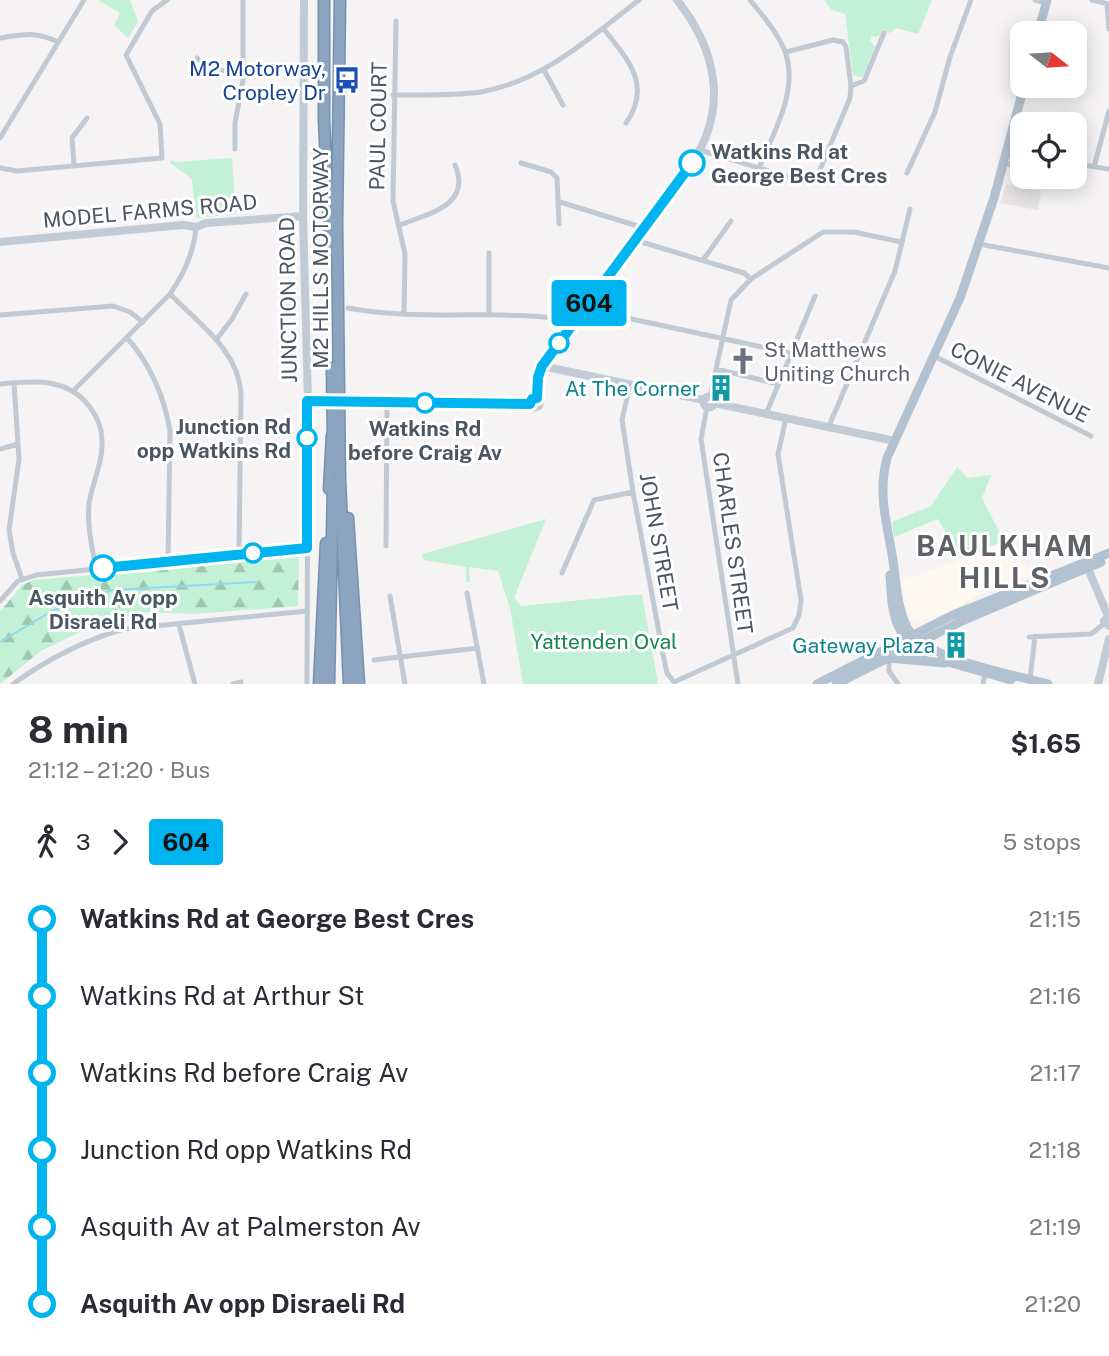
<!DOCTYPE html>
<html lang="en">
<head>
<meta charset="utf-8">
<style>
	body { margin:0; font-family:"Public Sans",sans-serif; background:#f2f2f3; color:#2b2b33; height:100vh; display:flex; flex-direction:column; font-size:26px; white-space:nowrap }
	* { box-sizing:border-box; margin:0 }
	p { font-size:23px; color:#7c7c81 }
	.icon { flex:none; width:38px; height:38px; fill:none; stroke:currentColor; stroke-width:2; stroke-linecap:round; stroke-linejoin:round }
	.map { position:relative; height:684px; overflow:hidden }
	.sheet { display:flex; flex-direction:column; background:#fff; flex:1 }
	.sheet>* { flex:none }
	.badge { padding:0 14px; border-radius:5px; font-size:24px; line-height:46px }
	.needle { width:46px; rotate:107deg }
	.fabs { position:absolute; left:1010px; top:21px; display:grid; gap:14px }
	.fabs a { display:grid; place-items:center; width:77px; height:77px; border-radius:14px; background:#fff; box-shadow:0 4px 18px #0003; font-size:35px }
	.map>.badge { position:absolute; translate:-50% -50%; box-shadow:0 0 0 4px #fff }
	.legs { display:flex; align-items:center; gap:10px; height:77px; padding:0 28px; font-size:23px }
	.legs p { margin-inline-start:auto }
	.summary { display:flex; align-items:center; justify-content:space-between; height:119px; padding:0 28px }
	h1 { font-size:38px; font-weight:700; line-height:52px }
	ul { padding:0 28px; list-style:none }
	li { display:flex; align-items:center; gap:24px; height:77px; font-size:26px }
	li i { display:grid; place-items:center; width:10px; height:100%; margin:0 9px; background:currentColor }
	li i::after { content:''; width:18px; height:18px; margin:-9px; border:5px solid; border-radius:50%; background:#fff }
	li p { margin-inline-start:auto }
	li:first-child i { background:linear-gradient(#0000 50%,currentColor 0) }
	li:last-child i { background:linear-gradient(currentColor 50%,#0000 0) }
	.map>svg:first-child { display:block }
</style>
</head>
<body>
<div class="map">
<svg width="1109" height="684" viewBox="0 0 1109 684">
	<defs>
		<pattern id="forest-firs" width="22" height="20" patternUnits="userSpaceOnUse" patternTransform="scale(1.75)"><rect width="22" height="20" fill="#c3f1d5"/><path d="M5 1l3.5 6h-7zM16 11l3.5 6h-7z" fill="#a0c6b0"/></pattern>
	</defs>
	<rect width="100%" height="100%" fill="#f5f3f3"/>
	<path fill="#fdf9ef" d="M1006,542L1032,574L971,599L956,609L922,621L911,617L907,609L902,581Z"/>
	<path fill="#e6e4e5" d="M1006,185L1041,191L1038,210L1000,203Z"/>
	<path fill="url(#forest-firs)" d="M299,557L298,606L194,614L144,612L94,625L41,651L0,684V612L22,585L34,580Z"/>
	<path fill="#c3f1d5" d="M98,0H130L138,22L128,38L114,25L120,13Z
		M824,0H932L918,34L896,28L890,33L882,30L880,35L876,37L872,36L870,41L875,47L863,76L859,77L853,75L845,14L832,10Z
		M229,158L232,159L236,214L196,218L192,179L170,163L172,160L177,162Z
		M957,467L968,478L991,475L982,498L1004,541L960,558L938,519L894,537L892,522L931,506Z
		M546,519L514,598L521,606L642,594L658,684H523L510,608L498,571L469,567L470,582H466V567L424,560L422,554Z"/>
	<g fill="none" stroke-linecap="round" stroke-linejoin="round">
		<path stroke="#90daee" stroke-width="2" d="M0,642L52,611L112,590L258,582"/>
		<defs>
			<path id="highway" d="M324,0V120L330,251
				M340,0L337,223L340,480L349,684
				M332,368L333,440
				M329,489L332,435
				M348,518L359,684
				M319,684L326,543
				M329,684L333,484"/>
		</defs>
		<use href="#highway" stroke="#7690ad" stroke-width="13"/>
		<path stroke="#c1cad2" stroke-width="5" d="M750,0C763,16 779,34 786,54C798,93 773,133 759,168
			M1035,0L1046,3
			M1092,0L1109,4
			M1107,4L1109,29
			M396,21L393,201L405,254L404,314
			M603,28C627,59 653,84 626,123
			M0,38C24,34 35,31 58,42
			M197,58C213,75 222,71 243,68
			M544,70L563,105
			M851,86L864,81L884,33
			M393,95C422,95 452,96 481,92C543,81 591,37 639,0
			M0,138L84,0
			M235,149V123L243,80V0
			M700,150L805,182L816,179L850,98L851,86L846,47L843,42L833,40L786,52
			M521,163L551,172L557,178L559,224
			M1003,163L1022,167
			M74,165L72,138L87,118
			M1074,166L1083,165L1109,169
			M1094,167L1109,111
			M0,168L17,171L162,158L160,124L126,55L152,11L167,0
			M907,173L935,112L950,57L971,0
			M560,202L644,228
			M400,225C430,213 472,205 455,165
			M635,240L744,273L751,279
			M979,244L1109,268
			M703,260L731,221
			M170,294C198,323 238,350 241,393L239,554
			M348,308C423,322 500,308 576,321
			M585,309L790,353
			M489,314V253
			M0,315L113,306L130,312L143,322
			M127,338C150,363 165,399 170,431L168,562
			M216,340L232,319L246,294
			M934,356L1091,436
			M716,369L778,384
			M14,383L19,459L9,530L13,553L22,579
			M0,384C33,381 67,377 89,406C97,416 102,428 102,441C103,463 92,483 89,504C87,526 92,548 96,569
			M630,385L622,420L633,492L663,654L667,673L674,682L793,628L799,615L801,600L778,454L786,418
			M73,391L170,294C184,274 194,253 196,227
			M710,397L731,300L751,279L823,232H854L901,242
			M707,407L701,439L738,684
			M766,414L815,296
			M829,426L895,271L910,209
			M0,449L18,444
			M386,546L387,403
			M562,573L594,500L633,492
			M467,593L484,684
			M390,596L405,684
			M0,601L18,581L36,575L307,548
			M179,625L195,684
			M1029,637L1091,634L1105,623
			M889,659V671L898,684
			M374,660L478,648
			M1030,679L1035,636
			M13,684C45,661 85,640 124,629L307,611
			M233,684L241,682
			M307,684L308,401
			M983,684L985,674"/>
		<path stroke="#c1cbd6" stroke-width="8" d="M304,0L303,216L308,401H322
			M0,242L183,225L196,227L206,223L303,216
			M542,366L704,400
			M703.5 402a5.5 5.5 0 1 1 11 0a5.5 5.5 0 1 1-11 0Z
			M349,402L530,404L533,408L539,406L540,402L537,398L538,377L542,366L692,163C729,107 716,49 677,0
			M714,403L895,441
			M1086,564L1108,616
			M1109,616L1104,621L1109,626
			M1098,684L1109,639"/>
		<path stroke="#b3c2d1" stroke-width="9" d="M1038,33L1047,0
			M1024,86L994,198L960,298L887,458C878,491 886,521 892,554C896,577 896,606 907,627C924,660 1012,674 1048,684
			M890,575C892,608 892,636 925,653
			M889,658L945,663
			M941,660L1011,680
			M817,684L953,615L1109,553
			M836,684L964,620L1101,562"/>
		<use href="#highway" stroke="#8ba5c1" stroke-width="10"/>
		<path stroke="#c1cbd6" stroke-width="8" d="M322,401L349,402"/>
	</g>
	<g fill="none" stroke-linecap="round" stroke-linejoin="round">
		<defs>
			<path id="line-1" d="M103,568L307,548V401L530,404L532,399L537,398L538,377L542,366L692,163"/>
		</defs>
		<use href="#line-1" stroke="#fff" stroke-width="16"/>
		<use href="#line-1" stroke="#00b5ef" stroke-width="10"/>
	</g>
	<defs>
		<symbol id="bus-bare" viewBox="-9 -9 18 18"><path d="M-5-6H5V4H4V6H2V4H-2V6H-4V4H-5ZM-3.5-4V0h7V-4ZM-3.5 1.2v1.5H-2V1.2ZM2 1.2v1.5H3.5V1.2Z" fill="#1a4fb4" stroke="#fff" stroke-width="2.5" paint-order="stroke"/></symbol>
		<symbol id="church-bare" viewBox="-9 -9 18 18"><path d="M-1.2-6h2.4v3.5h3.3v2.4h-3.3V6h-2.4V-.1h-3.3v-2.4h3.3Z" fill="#6b7280" stroke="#fff" stroke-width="2.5" paint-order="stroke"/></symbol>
		<symbol id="building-bare" viewBox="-9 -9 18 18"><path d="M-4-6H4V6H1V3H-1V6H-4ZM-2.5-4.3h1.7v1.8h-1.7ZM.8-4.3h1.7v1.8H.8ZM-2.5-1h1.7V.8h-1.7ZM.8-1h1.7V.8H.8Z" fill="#0f9aa8" stroke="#fff" stroke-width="2.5" paint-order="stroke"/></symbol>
	</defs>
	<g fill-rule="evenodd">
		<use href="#bus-bare" x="328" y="61" width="38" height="38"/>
		<use href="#church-bare" x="724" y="342" width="38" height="38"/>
		<use href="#building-bare" x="702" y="369" width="38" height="38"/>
		<use href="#building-bare" x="937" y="626" width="38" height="38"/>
	</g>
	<g fill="#fff" stroke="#00b5ef" stroke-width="3.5">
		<circle cx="692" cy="163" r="12"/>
		<circle cx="559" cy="343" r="9"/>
		<circle cx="425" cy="403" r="9"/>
		<circle cx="307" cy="438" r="9"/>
		<circle cx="253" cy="553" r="9"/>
		<circle cx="103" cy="568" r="12"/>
	</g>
	<g text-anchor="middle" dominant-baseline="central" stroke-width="6" stroke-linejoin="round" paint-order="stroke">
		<g font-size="21" fill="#164399" stroke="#fff" text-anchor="end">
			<text x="326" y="68">M2 Motorway,<tspan x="326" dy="24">Cropley Dr</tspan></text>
		</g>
		<g font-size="21" fill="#4a5661" stroke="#fff">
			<text transform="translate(378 126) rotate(-89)">PAUL COURT</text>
			<text transform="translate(150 211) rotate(-5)">MODEL FARMS ROAD</text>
			<text transform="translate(320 258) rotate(-90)">M2 HILLS MOTORWAY</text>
			<text transform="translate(288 300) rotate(-91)">JUNCTION ROAD</text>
			<text transform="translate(1020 382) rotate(27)">CONIE AVENUE</text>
			<text transform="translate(659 542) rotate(80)">JOHN STREET</text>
			<text transform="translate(733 543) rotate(82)">CHARLES STREET</text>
		</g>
		<g font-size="21" font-weight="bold" fill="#4a5661" stroke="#fff">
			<text x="711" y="151" text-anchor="start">Watkins Rd at<tspan x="711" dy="24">George Best Cres</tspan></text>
			<text x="291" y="426" text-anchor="end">Junction Rd<tspan x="291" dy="24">opp Watkins Rd</tspan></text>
			<text x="425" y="428">Watkins Rd<tspan x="425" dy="24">before Craig Av</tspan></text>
			<text x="103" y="597">Asquith Av opp<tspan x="103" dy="24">Disraeli Rd</tspan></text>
		</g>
		<g font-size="21" fill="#5b616d" stroke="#fff" text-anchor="start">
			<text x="764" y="349">St Matthews<tspan x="764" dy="24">Uniting Church</tspan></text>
		</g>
		<g font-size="21" fill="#0d838f" stroke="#fff" text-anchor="end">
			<text x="700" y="388">At The Corner</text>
			<text x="935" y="645">Gateway Plaza</text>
		</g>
		<g font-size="21" fill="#17864f" stroke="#fff">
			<text x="604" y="641">Yattenden Oval</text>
		</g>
		<g font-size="28" font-weight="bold" letter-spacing="2" fill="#5f6368" stroke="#fff">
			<text x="1005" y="545">BAULKHAM<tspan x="1005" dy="32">HILLS</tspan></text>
		</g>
	</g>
</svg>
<div class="fabs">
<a><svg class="needle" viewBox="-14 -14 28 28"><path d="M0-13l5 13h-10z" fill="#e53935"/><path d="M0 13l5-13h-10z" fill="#7c7c81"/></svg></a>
<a><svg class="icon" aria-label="locate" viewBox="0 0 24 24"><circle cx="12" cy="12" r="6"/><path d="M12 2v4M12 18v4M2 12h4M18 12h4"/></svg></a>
</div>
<b class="badge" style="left:589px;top:303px;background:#00b5ef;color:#111">604</b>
</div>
<section class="sheet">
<div class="summary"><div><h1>8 min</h1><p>21:12 – 21:20 · Bus</p></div><b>$1.65</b></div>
<div class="legs"><svg class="icon" aria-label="walk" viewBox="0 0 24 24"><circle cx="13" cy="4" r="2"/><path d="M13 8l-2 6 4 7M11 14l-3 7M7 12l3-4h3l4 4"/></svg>3<svg class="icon" aria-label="forward" viewBox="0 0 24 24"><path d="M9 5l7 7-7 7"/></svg><b class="badge" style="background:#00b5ef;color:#111">604</b><p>5 stops</p></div>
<ul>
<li><i style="color:#00b5ef"></i><b>Watkins Rd at George Best Cres</b><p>21:15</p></li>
<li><i style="color:#00b5ef"></i><span>Watkins Rd at Arthur St</span><p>21:16</p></li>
<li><i style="color:#00b5ef"></i><span>Watkins Rd before Craig Av</span><p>21:17</p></li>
<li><i style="color:#00b5ef"></i><span>Junction Rd opp Watkins Rd</span><p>21:18</p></li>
<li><i style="color:#00b5ef"></i><span>Asquith Av at Palmerston Av</span><p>21:19</p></li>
<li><i style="color:#00b5ef"></i><b>Asquith Av opp Disraeli Rd</b><p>21:20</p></li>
</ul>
</section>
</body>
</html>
